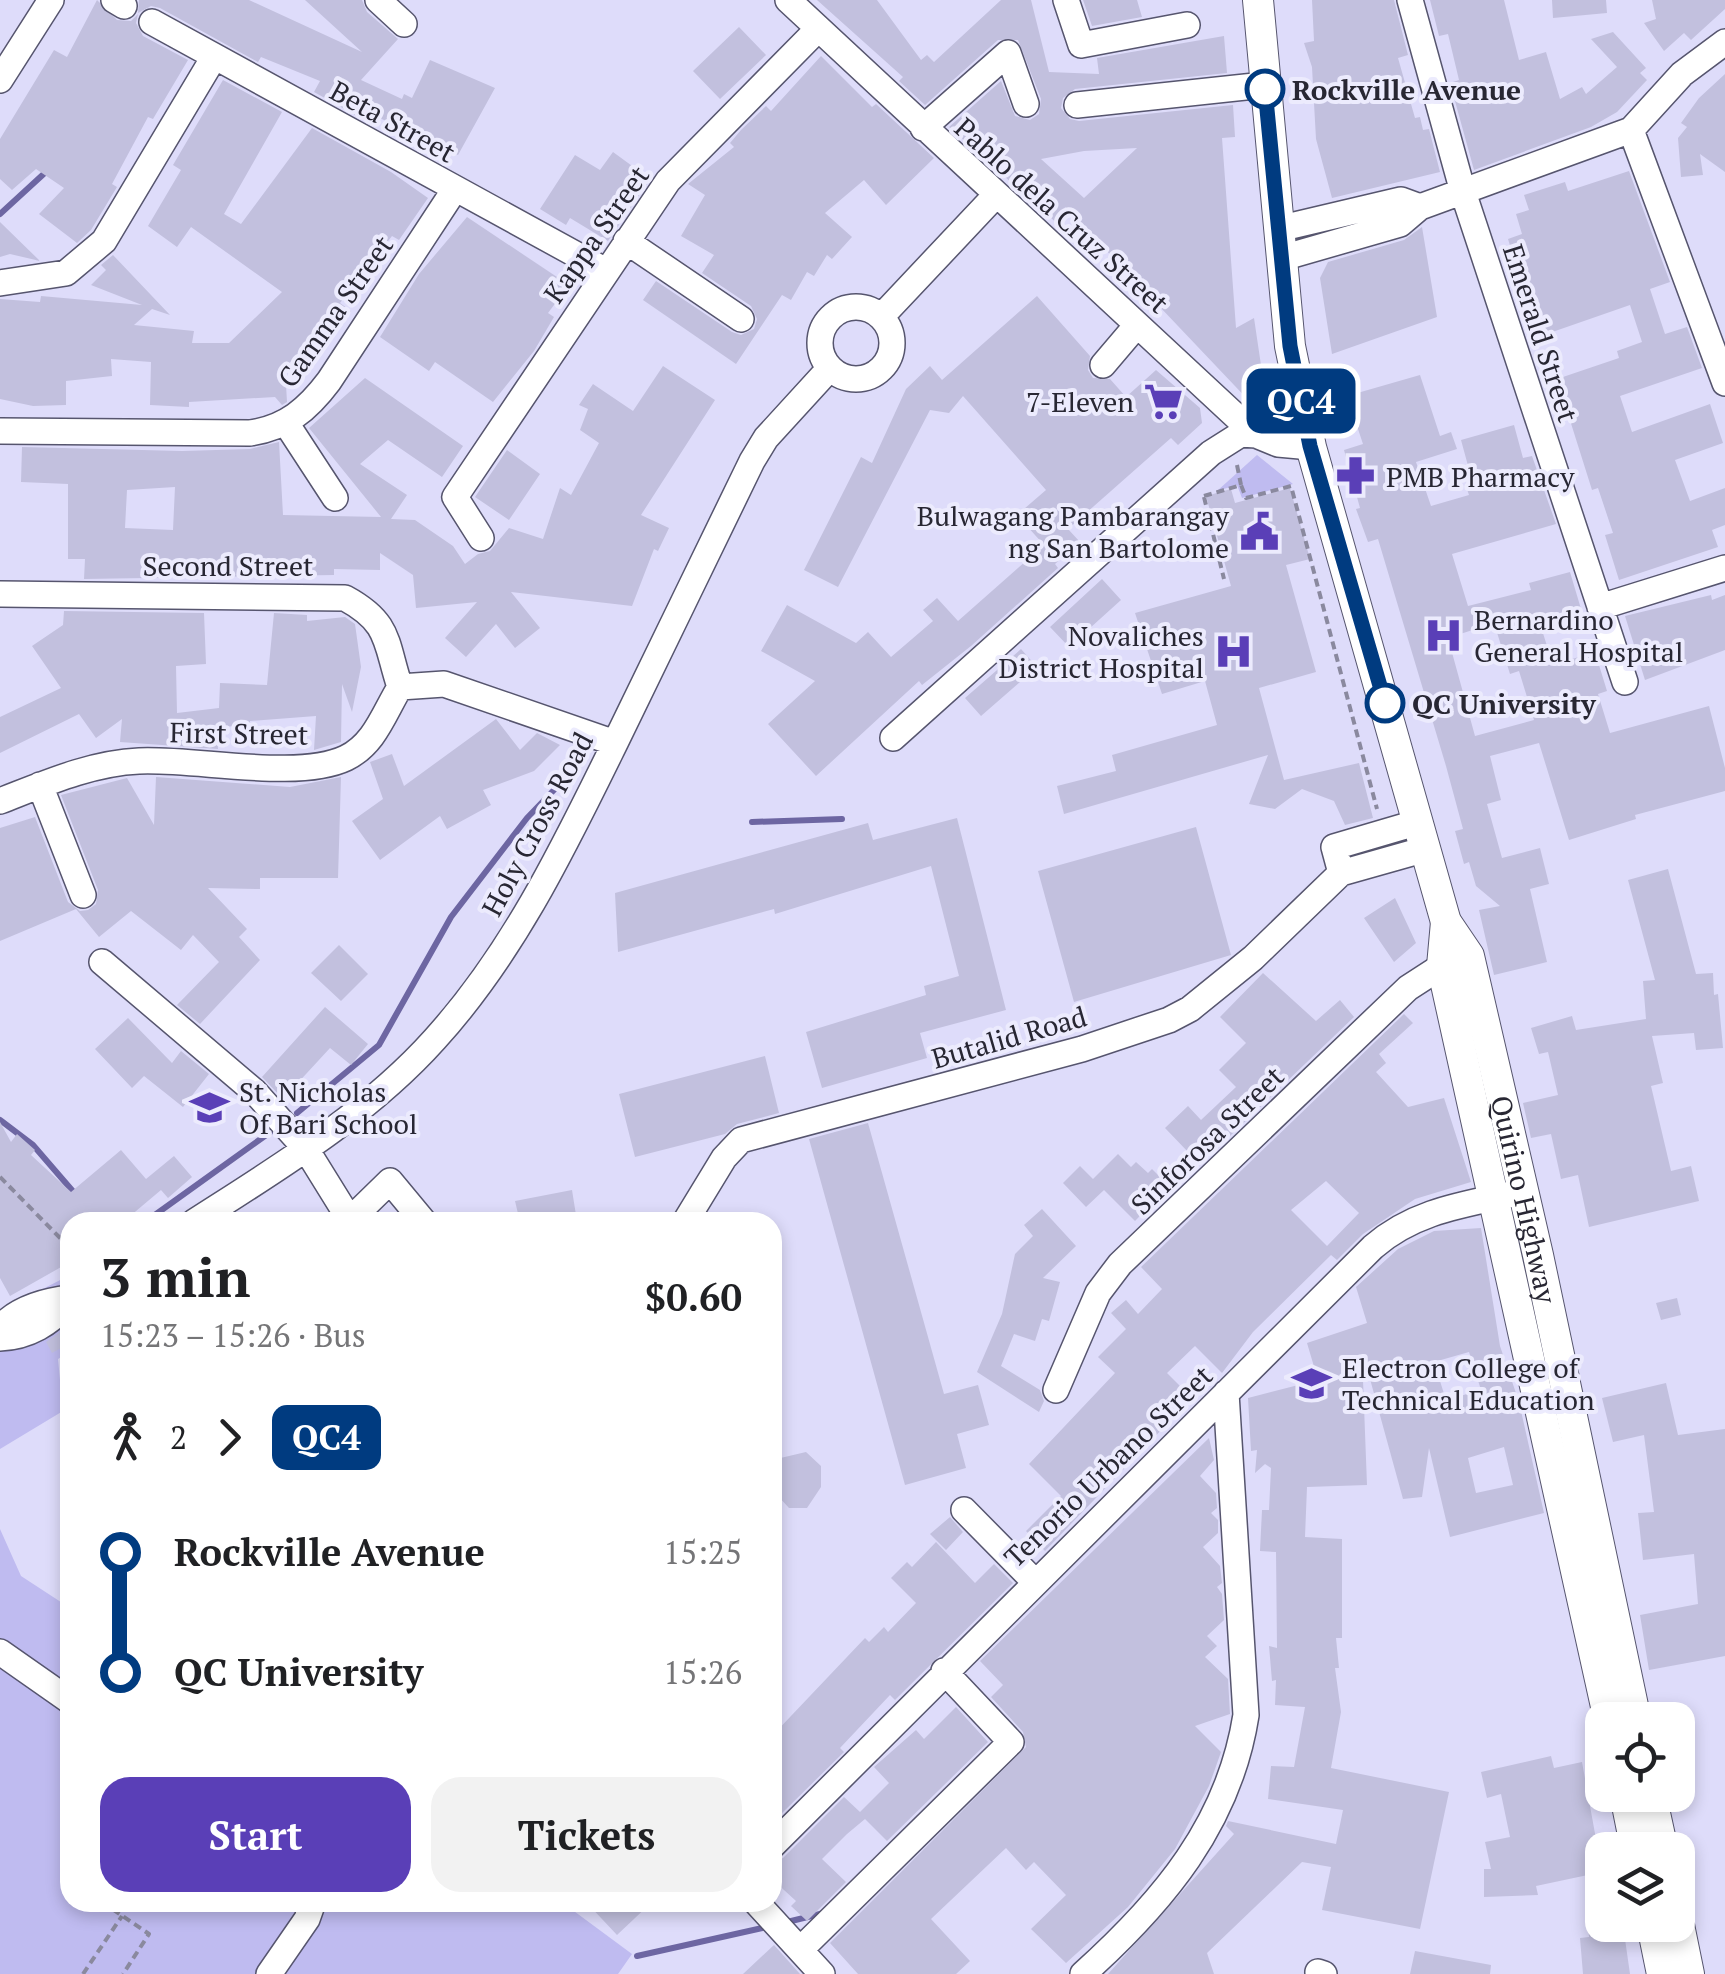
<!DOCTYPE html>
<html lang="en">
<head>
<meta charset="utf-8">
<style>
	body { margin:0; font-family:"PT Serif",serif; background:#f2f2f2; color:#202124; height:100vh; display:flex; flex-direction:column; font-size:38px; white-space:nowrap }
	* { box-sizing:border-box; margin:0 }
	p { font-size:32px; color:#757577 }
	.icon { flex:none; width:55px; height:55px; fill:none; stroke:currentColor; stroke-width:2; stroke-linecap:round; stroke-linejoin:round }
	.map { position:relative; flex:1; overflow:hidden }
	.details { position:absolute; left:60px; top:1212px; width:722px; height:700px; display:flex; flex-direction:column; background:#fff; border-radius:30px; box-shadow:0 5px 15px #0003 }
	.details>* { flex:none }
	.badge { padding:0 20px; border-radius:15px; font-size:35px; line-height:65px }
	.buttons { position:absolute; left:1585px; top:1702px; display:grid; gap:20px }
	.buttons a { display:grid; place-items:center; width:110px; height:110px; border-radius:20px; background:#fff; box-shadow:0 5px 15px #0003; font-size:50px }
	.map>.badge { position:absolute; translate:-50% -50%; box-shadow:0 0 0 5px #fff }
	.legs { display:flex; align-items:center; gap:15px; height:110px; padding:0 40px; font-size:32px }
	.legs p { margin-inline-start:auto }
	.summary { display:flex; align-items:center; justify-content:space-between; height:170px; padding:0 40px }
	h1 { font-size:55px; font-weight:800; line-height:75px }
	.primary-button { display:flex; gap:20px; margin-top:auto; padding:20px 40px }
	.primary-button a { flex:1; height:115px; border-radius:30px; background:#5a3fb7; color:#fff; font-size:40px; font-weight:800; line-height:115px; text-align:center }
	.primary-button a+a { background:#f2f2f2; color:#202124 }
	ul { padding:0 40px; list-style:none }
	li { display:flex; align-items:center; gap:35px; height:120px; font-size:38px }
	li i { display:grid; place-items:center; width:15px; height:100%; margin:0 12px; background:currentColor }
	li i::after { content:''; width:25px; height:25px; margin:-12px; border:8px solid; border-radius:50%; background:#fff }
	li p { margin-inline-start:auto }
	li:first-child i { background:linear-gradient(#0000 50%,currentColor 0) }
	li:last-child i { background:linear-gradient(currentColor 50%,#0000 0) }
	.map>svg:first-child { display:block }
</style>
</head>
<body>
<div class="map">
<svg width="1725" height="1974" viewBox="0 0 1725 1974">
	<rect width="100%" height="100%" fill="#dedcfa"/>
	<path fill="#bfbbf0" d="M1257,455L1293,484L1242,498L1237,485L1217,491Z
		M68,1276L70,1352L58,1359L63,1411L0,1449V1311Z
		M0,1529L21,1576L70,1608V1902L563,1903L632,1954L618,1974H0Z"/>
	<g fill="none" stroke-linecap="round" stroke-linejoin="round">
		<path stroke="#6d66a2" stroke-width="6" d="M0,214L48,170
			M752,822L842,819
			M297,1113L379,1045L451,917L527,818L578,765
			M0,1120L33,1145L77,1196
			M145,1222L276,1128
			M783,1923L824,1913
			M637,1956L771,1926"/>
	</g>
	<path fill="#c2c0de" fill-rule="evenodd" d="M97,0L117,20L131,21L138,14L136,23L143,36L188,60L153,119L148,117L112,184L117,187L91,230L77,243L39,214L64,188L36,169L12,190L0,179V139L54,50L67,57Z
		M139,0H249L362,52L305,0H362L367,12L398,39L361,80L402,99L404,94L412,98L430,60L495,88L458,155L369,113L366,121L314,92L320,81L261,57L258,62L160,8L151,6L138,13Z
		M817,0H877L921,60L927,55L934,62L1001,0H1031L1049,72L1099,74L1097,58L1224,36L1227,73L1075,89L1063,98L1061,108L1070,119L1079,121L1233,105L1235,137L1222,138L1236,328L1254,318L1266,399L1253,405L1065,207L1060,226L949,127L1001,81L1015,116L1030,120L1039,114L1041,99L1018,40H998L925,105L899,81L903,77ZM1137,148L1084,198L1041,159L1084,151Z
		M1083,0H1137L1142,17L1092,26Z
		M1312,0H1394L1408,55L1398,58L1415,118L1420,117L1423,130L1429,129L1440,172L1332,198L1316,139L1312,67L1304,43L1314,41Z
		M1430,0H1504L1519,60L1546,52L1560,99L1582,87L1586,94L1617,67L1591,39L1613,32L1646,68L1640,73L1647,80L1617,112L1591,127L1474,170L1450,83L1459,80L1448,34L1439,36Z
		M1552,0H1606L1607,13L1553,18Z
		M1652,0H1725V9L1691,40L1684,33L1664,51L1644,23L1656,19Z
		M739,27L766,55L720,99L693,71Z
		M821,56L872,107L876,104L934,158L886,205L864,180L825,213L852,237L832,259L827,255L814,276L807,272L791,300L782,295L736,364L643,300L656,281L732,332L741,335L754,329L757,319L751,306L702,273L714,255L681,236L705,195L688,184L734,147L730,143L741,130L766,106L771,111Z
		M1725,74V172L1700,154L1703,175L1681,177L1678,138L1687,127L1681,123L1699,98Z
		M223,80L282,112L224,214L241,224L312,128L391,172L428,198L399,240L392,236L340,303L351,311L329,341L320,334L285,367L287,402L282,405L275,397L189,402V407L150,405L151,362L111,359L112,376L66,381V405L33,406L0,399V299L40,302L41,296L142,305L91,285L106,270L101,265L113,255L170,315L152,309L134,325L194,331L192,343H229L282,292L191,227L177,247L148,226L181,170L173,165Z
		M613,152L650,179L608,241L570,218L566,225L540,209L575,155L600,170Z
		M1629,171L1670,282L1650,289L1665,334L1687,327L1702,368L1620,396L1632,432L1710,404L1723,443L1675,460L1690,501L1725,488V525L1712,530L1718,547L1619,580L1605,535L1613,533L1598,488L1592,490L1557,379L1619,358L1617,351L1642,342L1630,305L1538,337L1508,239L1522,234L1516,214L1529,210L1524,195L1565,182L1568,191Z
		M467,217L569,285L548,313L554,317L534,351L493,402L435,362L429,371L380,337L419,274Z
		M0,222L40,261L10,254L0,257Z
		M1422,227L1437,317L1332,354L1320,278L1328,262L1404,240Z
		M1037,296L1090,356L1088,370L1093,378L1110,379L1126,397L1156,370L1200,408L1202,423L1178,445L1171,438L1068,529L1080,542L1055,564L1058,568L971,646L922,685L919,681L816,776L768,724L815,681L761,651L787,605L856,643L868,632L891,657L933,621L923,610L937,598L958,621L1044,545L1017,515L1046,490L963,396L949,413L930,410L838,587L804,570L861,457L872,463L906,389L930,366L942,380Z
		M663,366L715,400L641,515L669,528L658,551L654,549L632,606L511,592L540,628L515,648L496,624L466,657L445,638L477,602L416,608L413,575L380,553V570L334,569V575L84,579L85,559H68V484L21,482L22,447L182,451L250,449L279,442L283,515L381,517L309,428L365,378L463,446L442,477L388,440L360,464L407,495L391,519L415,520L453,546L465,564L478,554L490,551L509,528L543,539L560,488L571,495L599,443L580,430L588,409L579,405L593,384L633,411ZM175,487L173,530L125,528L127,490Z
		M1420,375L1440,436L1451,432L1457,449L1416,462L1431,506L1469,495L1466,486L1473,484L1461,440L1514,425L1523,458L1532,456L1556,524L1452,554L1468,606L1531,590L1529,583L1570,572L1584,619L1542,630L1553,665L1595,652L1607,691L1598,694L1610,733L1709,706L1725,768V791L1635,815L1636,819L1569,840L1539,743L1490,756L1501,800L1487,804L1502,858L1540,848L1549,884L1530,889L1547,962L1494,975L1479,910L1500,906L1476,886L1469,862L1464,864L1455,831L1463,829L1446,766L1378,539L1368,542L1356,509L1360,508L1344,450L1363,444L1347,396ZM1494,623L1510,674L1519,671L1534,720L1475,736L1448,638Z
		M507,450L540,474L509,520L475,497Z
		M1290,488L1310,559L1286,565L1316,672L1259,688L1284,780L1359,763L1373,818L1345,825L1334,801L1302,789L1275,809L1249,804L1268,755L1064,814L1057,786L1116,771L1112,755L1217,725L1205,681L1162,694L1135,613L1231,586L1206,496L1231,489L1235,503Z
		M1102,579L1121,600L1069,647L1050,627Z
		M1711,595L1712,600L1725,595V650L1645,680L1625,616Z
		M64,611L204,613L206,664L176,666L177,713L219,708L220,683L267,685L274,613L307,615V621L345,617L355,624L361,667L352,712L342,684L341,742L314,750L316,716L250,721V727L216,726L218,749L120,742L122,719L96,738L79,714L0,753V717L61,688L32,646L63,625Z
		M1021,649L1037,667L981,716L965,698Z
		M496,719L520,750L537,733L560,745L534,771L483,790L491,805L447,829L440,816L380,860L352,821L383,799L370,762L392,754L404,786Z
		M156,777L290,787L341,777L338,878H260V889L208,888L247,929L239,937L260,960L200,1024L177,1005L219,962L193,935L181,950L131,911L99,937L76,909L0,941V828L35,817L68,902L80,911L88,910L96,904L98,890L61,795L127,778L154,825Z
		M957,818L1006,1010L920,1033L927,1058L822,1088L806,1032L926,995L924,986L959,976L931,866L775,914L774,909L618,952L615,893L868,823L873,840Z
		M1196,827L1231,955L1074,1002L1038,871Z
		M1668,869L1696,974L1713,973L1714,995L1718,994L1723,1048L1696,1050L1694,1033L1652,1036L1663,1083L1651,1086L1671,1171L1691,1166L1699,1201L1589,1227L1578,1175L1561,1179L1551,1134L1531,1138L1523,1103L1558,1095L1548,1052L1539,1054L1531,1028L1572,1016L1576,1030L1646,1019L1643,981L1655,980L1628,880Z
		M1395,898L1416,943L1394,962L1364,918Z
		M339,945L368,974L341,1001L311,973Z
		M1263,973L1316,1021L1340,1000L1354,1017L1208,1157L1197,1145L1189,1153L1165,1128L1188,1106L1201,1120L1236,1087L1219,1070L1246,1043L1220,1017Z
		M325,1007L368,1044L351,1065L330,1048L283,1099L262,1077Z
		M1404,1014L1413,1023L1379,1054L1386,1063L1376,1072L1408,1107L1444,1098L1471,1182L1415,1199L1363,1234L1337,1260L1331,1255L1253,1332L1222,1373L1195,1346L1167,1373L1192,1398L1045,1551L1026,1531L1061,1496L1029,1464L1115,1373L1098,1357L1126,1329L1111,1313L1126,1300L1138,1314L1162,1289L1141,1267ZM1326,1181L1359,1213L1327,1246L1291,1210Z
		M128,1018L172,1063L181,1051L209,1074L183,1107L144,1076L132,1088L95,1049Z
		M765,1056L779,1113L737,1124L725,1134L635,1157L619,1094Z
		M0,1122L11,1142L17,1134L35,1150L31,1155L71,1192L121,1150L146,1179L174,1156L192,1177L168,1198L161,1190L123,1222H70V1262L10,1296L0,1278Z
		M868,1123L944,1394L978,1385L989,1425L957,1434L966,1468L905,1485L809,1139Z
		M1118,1154L1131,1167L1136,1162L1148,1173L1152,1169L1169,1186L1135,1221L1104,1190L1086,1207L1063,1183L1080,1166L1093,1179Z
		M572,1190L576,1215L520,1222L515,1201Z
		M1042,1209L1076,1246L1043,1278L1060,1282L1049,1321L1042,1319L1035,1341L1014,1334L1001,1366L1040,1390L1044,1401L1039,1412L977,1372L1002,1314L1015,1254L1033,1236L1024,1225Z
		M1481,1228L1500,1346L1519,1402L1544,1513L1450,1537L1429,1448L1422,1497L1403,1499L1370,1379L1363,1380L1367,1485L1307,1487L1305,1537L1342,1539V1638H1336L1339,1668H1335L1341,1712L1331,1768L1449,1792L1420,1929L1322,1910L1331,1867L1302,1862L1207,1953L1214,1974H1108L1234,1834L1226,1826L1228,1821L1336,1844L1343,1810L1268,1799L1271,1766L1294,1767L1305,1707L1275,1705L1276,1680L1272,1681L1269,1646L1277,1648L1276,1552L1260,1551L1262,1510H1269L1271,1468L1265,1464L1255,1473L1257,1450L1251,1451L1248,1398L1318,1380L1307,1343L1367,1323L1356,1287L1398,1249L1434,1231ZM1469,1352L1481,1390L1446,1400L1434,1362ZM1504,1447L1513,1485L1476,1493L1468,1458Z
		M1677,1298L1681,1315L1661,1320L1656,1303Z
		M70,1325V1343L52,1353L46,1342Z
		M1666,1383L1678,1435L1725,1429V1656L1649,1670L1640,1615L1698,1604L1694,1554L1643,1560L1638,1513L1654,1512L1644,1435L1613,1442L1602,1398Z
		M1209,1438L1214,1460L1200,1476L1216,1493L1217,1508L1211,1513L1218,1520V1533L1203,1547L1220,1566L1222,1583L1217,1587L1222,1594L1224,1620L1207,1636L1217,1646L1205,1657L1228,1679L1230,1714L1195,1726L1221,1752L1209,1786L1175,1849L1128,1907L1066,1963L1031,1929L1066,1895L1034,1862L1026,1870L1006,1848L931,1919L970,1961L956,1974H858L830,1943L1026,1747L1023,1732L991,1697L1003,1685L980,1661Z
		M806,1452L821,1466V1487L807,1508H789L778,1496V1480L772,1479V1460Z
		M950,1517L963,1532L946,1550L930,1534Z
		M936,1542L975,1583L994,1564L1013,1583L895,1700L890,1695L840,1748L844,1752L772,1823V1736L865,1638L869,1642L884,1627L888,1632L916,1603L891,1578L907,1562L912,1567Z
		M956,1707L988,1742L887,1841L865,1819L847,1834L822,1859L846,1882L807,1921L791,1906L796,1901L772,1879V1862L783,1858L844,1797L860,1812L889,1783L874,1767L916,1730L924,1739Z
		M1551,1756L1554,1768L1582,1762L1602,1872L1536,1886L1538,1895L1484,1897V1869H1491L1485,1842L1510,1837L1501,1794L1487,1798L1481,1772Z
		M586,1902H652L617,1935Z
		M1588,1925H1623L1630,1974H1583L1580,1938L1589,1937Z
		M774,1945L800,1974H743Z
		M1415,1951L1491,1965L1490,1974H1410Z"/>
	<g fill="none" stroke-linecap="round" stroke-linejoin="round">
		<defs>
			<path id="minor" d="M114,0L124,6
				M378,0L404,24
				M788,0L1256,435L1278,444L1311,447
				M1066,0L1081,45L1187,25
				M1410,0L1463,192L1625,682
				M152,22L606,271
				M0,80L51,0
				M1077,105L1264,85
				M923,128L1008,53L1026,104
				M1631,130L1725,383
				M1278,229L1401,200L1420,207
				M626,241L741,319
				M1282,258L1400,224L1420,207L1631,130L1682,74L1725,42
				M0,283L66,273L104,241L214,57
				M820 343a36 36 0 1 1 72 0a36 36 0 1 1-72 0Z
				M881,317L995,196
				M1103,365L1137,325
				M286,423L335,498
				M0,431L250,433C286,428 308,409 329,381L455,189
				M481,538L455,497L668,181L817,30
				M0,594L345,598C391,623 385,642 400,687
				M1600,607L1725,568
				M400,687L444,684L615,743
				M893,738L1211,453L1241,434L1256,435
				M40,785L83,895
				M0,801C44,784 91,763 139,761C194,758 298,781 346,758C375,744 384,713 400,687
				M1341,873L1334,847L1419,822
				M102,962L255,1092L306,1149L350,1220L390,1181L424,1222
				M194,1222C278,1168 368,1114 435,1039C514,952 565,845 616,741C661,648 707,554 752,461L766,438L830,368
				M685,1222L724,1158L741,1140L1082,1049L1169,1020L1190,1009L1253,958L1341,873L1426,849
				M0,1328C18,1308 44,1301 70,1298
				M0,1338C29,1337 50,1323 70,1302
				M1056,1390L1098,1293L1120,1264L1408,988L1442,966
				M964,1510L1034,1581
				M0,1652L70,1701
				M772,1846L1373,1247C1413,1212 1461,1205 1512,1194
				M756,1902L822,1974
				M800,1950L1011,1742L944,1671
				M1318,1972L1324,1974
				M269,1974L307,1919L313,1902
				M1083,1974C1163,1902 1229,1824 1246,1715L1226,1393"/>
			<g id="major">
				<path id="s1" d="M1258,0L1290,346L1311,447L1446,922L1469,956L1538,1255L1636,1720"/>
				<path d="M1446,922L1442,966L1609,1720"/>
				<path d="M1625,1795L1636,1850"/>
				<path d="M1651,1795L1663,1850"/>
				<path d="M1678,1920L1689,1974"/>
				<path d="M1652,1925L1662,1974"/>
			</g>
		</defs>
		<use href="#minor" stroke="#56556e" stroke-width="28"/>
		<use href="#major" stroke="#56556e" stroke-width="32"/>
		<path stroke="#8a899e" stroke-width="4" stroke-dasharray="8 5" stroke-linecap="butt" d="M1237,465L1241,485
			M1204,496L1241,485L1246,498L1291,486L1377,809
			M1204,497L1224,579
			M0,1177L70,1248
			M102,1902L149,1934L123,1974
			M83,1974L122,1916"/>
		<use href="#minor" stroke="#fff" stroke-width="25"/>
		<use href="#major" stroke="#fff" stroke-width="30"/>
	</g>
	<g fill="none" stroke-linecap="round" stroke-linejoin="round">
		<defs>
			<path id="line-1" d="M1265,89L1290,346L1310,446L1385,703"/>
		</defs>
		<use href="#line-1" stroke="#fff" stroke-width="22"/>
		<use href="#line-1" stroke="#003b80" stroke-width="15"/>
	</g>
	<defs>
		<symbol id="supermarket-bare" viewBox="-9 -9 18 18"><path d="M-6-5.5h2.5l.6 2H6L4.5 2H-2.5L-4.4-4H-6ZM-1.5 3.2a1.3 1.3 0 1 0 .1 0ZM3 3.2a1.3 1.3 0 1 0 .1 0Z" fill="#5a3fb7" stroke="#ecebfd" stroke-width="2.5" paint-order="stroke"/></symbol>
		<symbol id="pharmacy-bare" viewBox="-9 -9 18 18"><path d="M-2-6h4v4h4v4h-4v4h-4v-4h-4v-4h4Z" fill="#5a3fb7" stroke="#ecebfd" stroke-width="2.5" paint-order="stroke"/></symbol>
		<symbol id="civic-bare" viewBox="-9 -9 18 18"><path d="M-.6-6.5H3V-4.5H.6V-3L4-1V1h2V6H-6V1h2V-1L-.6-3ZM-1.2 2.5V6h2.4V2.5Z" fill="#5a3fb7" stroke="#ecebfd" stroke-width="2.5" paint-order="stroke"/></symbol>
		<symbol id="hospital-bare" viewBox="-9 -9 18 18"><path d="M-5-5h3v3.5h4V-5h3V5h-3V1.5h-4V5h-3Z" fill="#5a3fb7" stroke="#ecebfd" stroke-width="2.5" paint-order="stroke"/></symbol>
		<symbol id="school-bare" viewBox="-9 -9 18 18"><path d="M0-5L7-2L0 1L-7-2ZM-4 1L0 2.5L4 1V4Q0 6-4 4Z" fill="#5a3fb7" stroke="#ecebfd" stroke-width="2.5" paint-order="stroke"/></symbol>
		<symbol id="university-bare" viewBox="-9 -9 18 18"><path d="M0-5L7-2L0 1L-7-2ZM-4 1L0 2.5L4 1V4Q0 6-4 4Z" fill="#5a3fb7" stroke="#ecebfd" stroke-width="2.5" paint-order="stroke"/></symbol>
	</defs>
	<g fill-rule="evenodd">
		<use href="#supermarket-bare" x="1136" y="374" width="55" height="55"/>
		<use href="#pharmacy-bare" x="1328" y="448" width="55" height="55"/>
		<use href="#civic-bare" x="1232" y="504" width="55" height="55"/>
		<use href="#hospital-bare" x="1416" y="608" width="55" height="55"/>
		<use href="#hospital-bare" x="1206" y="624" width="55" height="55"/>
		<use href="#school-bare" x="182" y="1080" width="55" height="55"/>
		<use href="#university-bare" x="1284" y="1356" width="55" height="55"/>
	</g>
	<g fill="#fff" stroke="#003b80" stroke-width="5">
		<circle cx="1265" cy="89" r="18"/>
		<circle cx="1385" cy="703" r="18"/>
	</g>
	<g text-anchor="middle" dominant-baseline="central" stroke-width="8" stroke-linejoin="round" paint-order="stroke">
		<g font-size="28" font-weight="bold" fill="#282733" stroke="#ecebfd" text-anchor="start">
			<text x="1292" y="89">Rockville Avenue</text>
			<text x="1412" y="703">QC University</text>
		</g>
		<g font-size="28" fill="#282733" stroke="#ecebfd">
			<text transform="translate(393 121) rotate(29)">Beta Street</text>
			<text transform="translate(1062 215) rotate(42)">Pablo dela Cruz Street</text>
			<text transform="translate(596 234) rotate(-55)">Kappa Street</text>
			<text transform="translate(335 311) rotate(-55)">Gamma Street</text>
			<text transform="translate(1541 333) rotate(72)">Emerald Street</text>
			<text x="228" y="565">Second Street</text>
			<text transform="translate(239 733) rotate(1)">First Street</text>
			<text transform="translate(537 824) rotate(-62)">Holy Cross Road</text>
			<text transform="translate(1009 1037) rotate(-16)">Butalid Road</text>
			<text transform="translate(1207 1140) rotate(-44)">Sinforosa Street</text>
			<text stroke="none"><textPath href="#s1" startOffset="1235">Quirino Highway</textPath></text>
			<text transform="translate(1108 1466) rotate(-44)">Tenorio Urbano Street</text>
		</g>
		<g font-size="28" fill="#282733" stroke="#ecebfd" text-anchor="start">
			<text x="1134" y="401" text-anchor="end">7-Eleven</text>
			<text x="1386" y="476">PMB Pharmacy</text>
			<text x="1229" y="515" text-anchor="end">Bulwagang Pambarangay<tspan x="1229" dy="32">ng San Bartolome</tspan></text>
			<text x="1474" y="619">Bernardino<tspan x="1474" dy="32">General Hospital</tspan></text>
			<text x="1204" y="635" text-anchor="end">Novaliches<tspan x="1204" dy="32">District Hospital</tspan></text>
			<text x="239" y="1091">St. Nicholas<tspan x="239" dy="32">Of Bari School</tspan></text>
			<text x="1342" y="1367">Electron College of<tspan x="1342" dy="32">Technical Education</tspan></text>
		</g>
	</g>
</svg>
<div class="buttons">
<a><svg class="icon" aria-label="locate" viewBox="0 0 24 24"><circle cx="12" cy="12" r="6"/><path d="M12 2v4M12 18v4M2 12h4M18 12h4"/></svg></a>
<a><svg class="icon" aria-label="layers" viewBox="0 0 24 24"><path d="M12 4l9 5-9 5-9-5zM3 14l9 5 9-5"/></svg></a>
</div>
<b class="badge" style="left:1301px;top:401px;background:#003b80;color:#fff">QC4</b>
<section class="details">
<div class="summary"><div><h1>3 min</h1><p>15:23 – 15:26 · Bus</p></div><b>$0.60</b></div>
<div class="legs"><svg class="icon" aria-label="walk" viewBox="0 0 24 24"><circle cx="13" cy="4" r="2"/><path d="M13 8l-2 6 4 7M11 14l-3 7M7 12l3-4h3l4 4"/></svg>2<svg class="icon" aria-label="forward" viewBox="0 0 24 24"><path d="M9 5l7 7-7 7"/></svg><b class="badge" style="background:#003b80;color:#fff">QC4</b></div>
<ul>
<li><i style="color:#003b80"></i><b>Rockville Avenue</b><p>15:25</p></li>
<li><i style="color:#003b80"></i><b>QC University</b><p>15:26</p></li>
</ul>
<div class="primary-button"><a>Start</a><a>Tickets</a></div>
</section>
</div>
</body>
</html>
